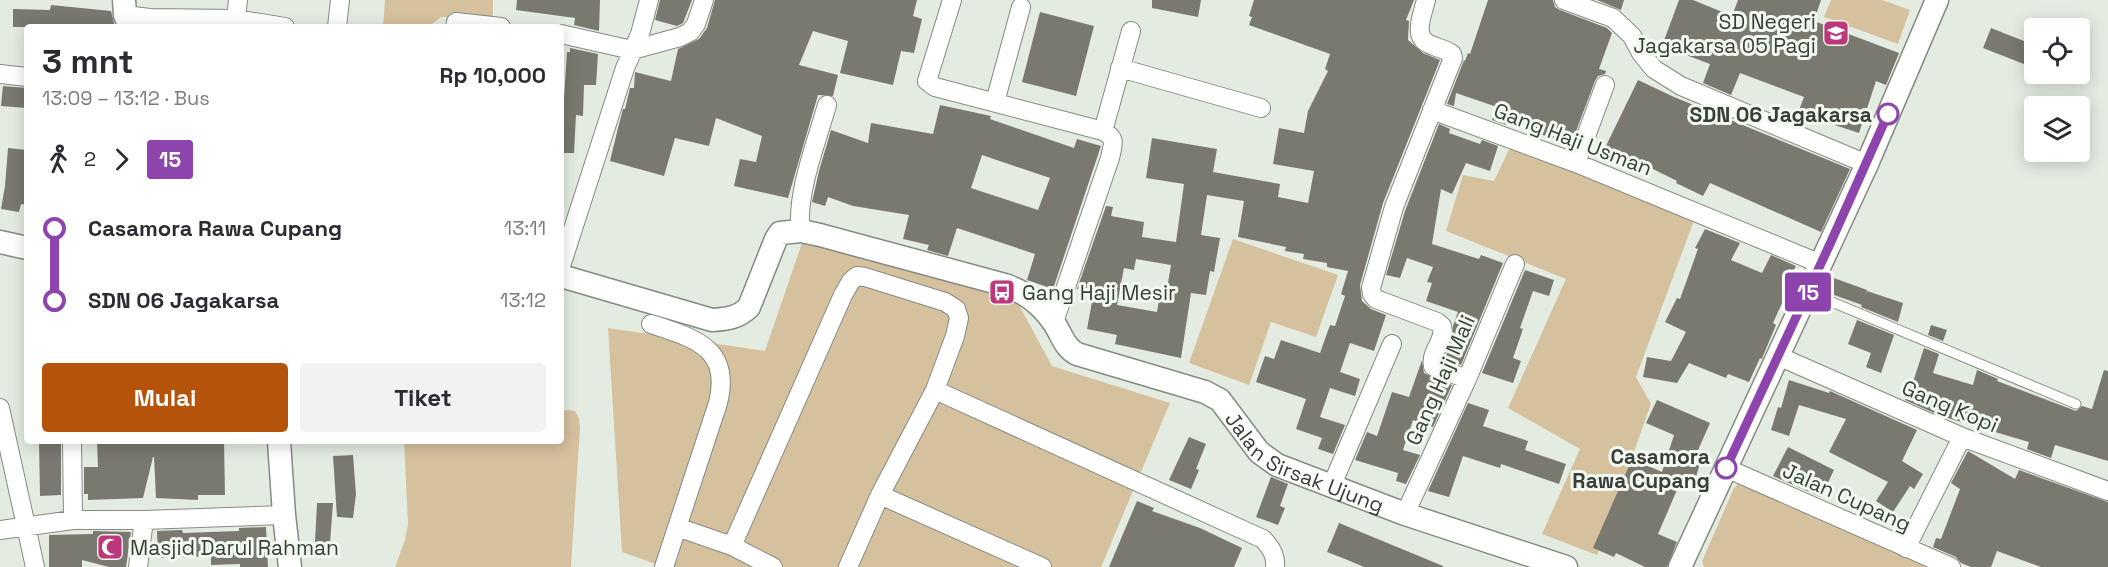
<!DOCTYPE html>
<html lang="id">
<head>
<meta charset="utf-8">
<style>
	body { margin:0; font-family:"Space Grotesk",sans-serif; background:#f2f2f3; color:#2b2b33; height:100vh; display:flex; flex-direction:column; font-size:22px; white-space:nowrap }
	* { box-sizing:border-box; margin:0 }
	p { font-size:20px; color:#7c7c81 }
	.icon { flex:none; width:33px; height:33px; fill:none; stroke:currentColor; stroke-width:2; stroke-linecap:round; stroke-linejoin:round }
	.map { position:relative; flex:1; overflow:hidden }
	.panel { position:absolute; left:24px; top:24px; width:540px; height:420px; display:flex; flex-direction:column; background:#fff; border-radius:6px; box-shadow:0 3px 15px #0003 }
	.panel>* { flex:none }
	.badge { padding:0 12px; border-radius:4px; font-size:21px; line-height:39px }
	.tools { position:absolute; left:2024px; top:18px; display:grid; gap:12px }
	.tools a { display:grid; place-items:center; width:66px; height:66px; border-radius:6px; background:#fff; box-shadow:0 3px 15px #0003; font-size:30px }
	.map>.badge { position:absolute; translate:-50% -50%; box-shadow:0 0 0 3px #fff }
	.legs { display:flex; align-items:center; gap:9px; height:66px; padding:0 18px; font-size:20px }
	.legs p { margin-inline-start:auto }
	.headline { display:flex; align-items:center; justify-content:space-between; height:102px; padding:0 18px }
	h1 { font-size:33px; font-weight:700; line-height:45px }
	.primary-button { display:flex; gap:12px; margin-top:auto; padding:12px 18px }
	.primary-button a { flex:1; height:69px; border-radius:6px; background:#b45309; color:#fff; font-size:24px; font-weight:700; line-height:69px; text-align:center }
	.primary-button a+a { background:#f2f2f3; color:#2b2b33 }
	ul { padding:0 18px; list-style:none }
	li { display:flex; align-items:center; gap:21px; height:72px; font-size:22px }
	li i { display:grid; place-items:center; width:9px; height:100%; margin:0 8px; background:currentColor }
	li i::after { content:''; width:15px; height:15px; margin:-8px; border:4px solid; border-radius:50%; background:#fff }
	li p { margin-inline-start:auto }
	li:first-child i { background:linear-gradient(#0000 50%,currentColor 0) }
	li:last-child i { background:linear-gradient(currentColor 50%,#0000 0) }
	.map>svg:first-child { display:block }
</style>
</head>
<body>
<div class="map">
<svg width="2108" height="567" viewBox="0 0 2108 567">
	<rect width="100%" height="100%" fill="#e4ece2"/>
	<path fill="#d6c19e" d="M385,0H493V18L441,17L428,27H383Z
		M1831,0H1882L1910,10L1898,44L1824,17Z
		M1513,141L1696,215L1636,377L1651,404L1597,555L1542,534L1580,449L1508,408L1566,279L1446,231L1463,175L1494,181Z
		M1233,239L1338,275L1316,337L1271,322L1249,385L1189,363Z
		M803,240L1012,292L1052,366L1170,403L1101,567H664L622,552L608,328L765,351Z
		M568,410L575,411L579,418L580,427L571,567H395L405,540L408,524L404,441H561V411Z
		M1740,482L1938,567H1704L1702,561L1734,488Z"/>
	<path fill="#797970" fill-rule="evenodd" d="M517,0H600L599,31L574,25L575,18L516,10Z
		M660,0H692L683,23L677,26L655,20Z
		M715,0H917L913,16L922,19L914,53L901,51L893,85L840,73L848,41L813,31L799,65L838,75L833,96L818,95L788,198L734,186L740,159L756,162L762,136L716,118L709,146L675,138L664,176L610,161L618,128L623,109H625L630,88H634L635,72L671,81L678,49L699,39L707,28Z
		M1152,0H1201L1198,17L1152,8Z
		M1254,0H1414L1406,20L1409,21L1408,40L1423,53L1440,60L1383,203L1360,285L1362,301L1371,309L1386,315L1374,351L1350,343L1340,372L1360,379L1355,396L1330,388L1320,417L1345,425L1333,454L1318,449L1322,438L1296,429L1306,399L1256,382L1265,356L1274,359L1281,340L1320,353L1330,325L1335,326L1345,296L1341,294L1348,271L1327,267V263L1303,259L1304,254L1285,251L1286,247L1238,237L1244,201L1207,195L1201,235L1220,238L1214,272L1210,271L1206,295L1191,293L1181,358L1115,344L1117,335L1087,329L1094,291L1077,289L1106,206L1113,207L1111,216L1144,222L1142,237L1176,242L1184,184L1146,178L1152,138L1217,149L1213,172L1280,184L1278,197L1308,203L1314,171L1273,164L1279,128L1304,133L1308,111L1328,71L1325,69L1330,54L1249,25L1252,17L1249,16ZM1136,259L1171,265L1166,295L1160,294L1157,312L1117,305L1124,268L1134,270Z
		M1488,0H1553L1555,7L1560,10L1607,28L1612,33L1599,69L1606,71L1605,74L1598,76L1595,81L1575,134L1572,133L1568,143L1540,134L1541,131L1508,119L1506,125L1492,120L1497,107L1456,93L1454,106L1447,104L1464,60L1465,61L1468,53L1470,54Z
		M1597,0H1624L1621,10Z
		M1679,0H1693L1732,16L1738,0H1821L1814,21L1899,53L1886,85L1876,81L1859,133L1798,113L1804,97L1740,73L1731,95L1703,83L1710,64L1662,46Z
		M51,5L111,11L115,27H13V9L50,10Z
		M1040,12L1094,26L1076,96L1022,82Z
		M1991,28L2034,45V54L2029,66L1983,48Z
		M570,48L598,54L596,85H584L583,116L576,115L574,153H561V100L564,99L567,52H570Z
		M1638,80L1674,97L1850,169L1821,232L1710,183L1703,196L1676,183L1677,181L1633,159L1631,162L1604,150Z
		M3,86L27,88V108L1,106Z
		M940,105L991,116L990,119L1074,148L1077,139L1101,146L1053,289L1027,280L1035,254L957,228L948,256L927,250L929,245L903,239L909,215L853,206L828,197L825,206L812,202L819,171L831,130L868,143L871,123L933,134ZM982,155L1050,178L1038,210L971,188Z
		M1439,124L1450,129L1449,133L1480,144L1482,140L1498,146L1490,171L1466,163L1452,194L1441,189L1432,244L1479,259L1481,255L1503,263L1461,365L1445,358L1452,340L1453,326L1458,312L1426,301L1432,283L1427,282L1433,267L1407,258L1400,278L1386,275L1405,211Z
		M8,148L27,150V205L21,204L19,212L1,209L5,186Z
		M1705,229L1740,243L1731,260L1762,273L1771,255L1796,266L1784,289L1788,290L1773,323L1776,325L1763,356L1762,359L1760,358L1749,382L1728,374L1726,378L1689,363L1677,383L1643,377L1647,357L1671,361L1686,332L1665,322L1677,298L1680,299L1698,249L1695,248Z
		M1525,270L1554,280L1549,296L1533,291L1520,328L1523,329L1513,358L1521,361L1513,383L1482,373Z
		M1831,277L1867,290L1865,297L1867,291L1903,303L1898,322L1861,307L1862,305L1826,292Z
		M1857,320L1894,335L1881,373L1866,367L1871,353L1848,344Z
		M1931,325L1947,330L1943,341L1928,335Z
		M1924,348L1939,354L1933,373L1973,385L1977,370L1998,379L1997,381L2076,411L2082,406L2092,409L2104,370L2108,371V461L2055,445L2051,458L2027,449L2029,442L1941,416L1905,400L1911,381L1913,382Z
		M1422,360L1424,373L1452,385L1433,427L1413,420L1403,450L1420,455L1406,484L1396,481L1398,473L1355,460L1367,432L1377,436L1392,392L1409,397Z
		M1789,380L1829,393L1830,391L1917,430L1902,461L1923,474L1914,489L1910,486L1893,512L1876,501L1888,482L1829,452L1846,419L1799,405L1789,436L1771,430L1778,407L1781,408Z
		M1657,400L1710,423L1695,457L1701,460L1695,480L1683,476L1658,534L1677,542L1667,567H1645L1616,553L1614,557L1593,548L1632,459L1662,472L1674,435L1646,423Z
		M1468,403L1489,410L1483,426L1528,441L1525,450L1566,464L1559,484L1501,464L1500,468L1463,456L1449,497L1428,491Z
		M1189,437L1206,444L1196,469L1199,470L1191,489L1169,480Z
		M39,441H61V495L40,496Z
		M97,441H224L225,495H198V500L156,498L154,457H153L143,498L88,500V494H84V467H98Z
		M1788,447L1834,470L1821,497L1773,476Z
		M1968,451L2015,479L2019,470L2108,502V567H2041L1997,551L1991,567H1971L1961,563L1956,557L1933,547L1936,538L1941,539L1960,489L1951,483Z
		M353,455L356,494L353,518L337,517L333,456Z
		M1271,477L1288,484L1280,506L1285,508L1278,525L1256,517Z
		M1137,501L1154,508L1152,511L1200,528L1242,548L1234,567H1109Z
		M317,503H333L330,543L315,542Z
		M1339,523L1443,566V567H1364L1345,559L1327,552Z
		M266,527L268,567H240V564L211,565V556L158,558L157,531L182,530L183,533L239,531V528Z
		M93,531L131,532L126,567H109L82,560V567H49V535L93,534Z"/>
	<g fill="none" stroke-linecap="round" stroke-linejoin="round">
		<defs>
			<path id="service" d="M1808,292L2076,404"/>
			<path id="minor" d="M952,0L927,81L935,87L1103,131C1117,139 1113,143 1110,158L1054,322
				M1426,0C1423,13 1412,37 1429,44C1437,48 1445,49 1452,54L1453,58L1394,207L1371,288L1372,294L1376,299L1437,322L1442,326C1446,341 1430,350 1433,366L1467,379
				M1564,0L1613,18L1632,36L1641,53L1654,69L1681,86L1867,164
				M125,15L150,18L236,19L285,27
				M236,19L238,0
				M337,27L340,0
				M455,27L456,22L501,27
				M561,34L632,50L680,37L690,32L696,24L704,0
				M1120,68L1261,108
				M0,74L27,77
				M995,102L1021,7
				M1432,110L1576,163L1821,264
				M1103,131L1131,31
				M1576,163L1605,85
				M801,231C795,196 817,141 827,105
				M561,266L625,68L640,34L649,0
				M651,324C693,338 732,347 718,403L664,567
				M1778,356L1962,437L2108,491
				M935,390L1263,539C1271,548 1276,555 1275,567
				M0,408L35,567
				M72,441L73,520
				M1726,468L1951,567
				M1332,485L1392,344
				M880,495L1042,567
				M1405,514L1467,379L1515,264
				M677,527L732,546L773,567
				M0,530L73,520H144L284,515
				M732,546L843,295L851,281L857,276L865,277L945,302L956,309L959,318L955,336L935,390L880,495L848,567
				M1906,548L1962,437
				M138,567L144,520"/>
			<g id="tertiary">
				<path d="M124,0L125,15L130,27"/>
				<path d="M0,242L27,248"/>
				<path id="s1" d="M561,276L712,320C727,319 738,318 749,307L776,239L780,233L801,231L820,235L1005,285C1025,292 1042,305 1054,323C1062,335 1064,347 1077,354L1205,392L1220,400L1259,452L1277,465L1405,514L1566,567"/>
				<path d="M279,441L284,515L290,567"/>
				<path d="M1680,567L1867,164L1937,0"/>
			</g>
		</defs>
		<use href="#service" stroke="#848b82" stroke-width="11"/>
		<use href="#minor" stroke="#848b82" stroke-width="20"/>
		<use href="#tertiary" stroke="#848b82" stroke-width="25"/>
		<use href="#service" stroke="#fff" stroke-width="9"/>
		<use href="#minor" stroke="#fff" stroke-width="18"/>
		<use href="#tertiary" stroke="#fff" stroke-width="22"/>
	</g>
	<g fill="none" stroke-linecap="round" stroke-linejoin="round">
		<defs>
			<path id="line-1" d="M1726,468L1830,244L1888,114"/>
		</defs>
		<use href="#line-1" stroke="#fff" stroke-width="14"/>
		<use href="#line-1" stroke="#8e44ad" stroke-width="9"/>
	</g>
	<defs>
		<symbol id="school-square" viewBox="-11 -11 22 22"><rect x="-9" y="-9" width="18" height="18" rx="4" fill="#bc377b" stroke="#f2f9f0"/><path d="M0-5L7-2L0 1L-7-2ZM-4 1L0 2.5L4 1V4Q0 6-4 4Z" fill="#fff"/></symbol>
		<symbol id="bus-square" viewBox="-11 -11 22 22"><rect x="-9" y="-9" width="18" height="18" rx="4" fill="#bc377b" stroke="#f2f9f0"/><path d="M-5-6H5V4H4V6H2V4H-2V6H-4V4H-5ZM-3.5-4V0h7V-4ZM-3.5 1.2v1.5H-2V1.2ZM2 1.2v1.5H3.5V1.2Z" fill="#fff"/></symbol>
		<symbol id="mosque-square" viewBox="-11 -11 22 22"><rect x="-9" y="-9" width="18" height="18" rx="4" fill="#bc377b" stroke="#f2f9f0"/><path d="M3.5-4.9A6 6 0 1 0 3.5 4.9A5 5 0 1 1 3.5-4.9Z" fill="#fff"/></symbol>
	</defs>
	<g fill-rule="evenodd">
		<use href="#school-square" x="1821" y="18" width="30" height="30"/>
		<use href="#bus-square" x="987" y="277" width="30" height="30"/>
		<use href="#mosque-square" x="95" y="532" width="30" height="30"/>
	</g>
	<g fill="#fff" stroke="#8e44ad" stroke-width="3">
		<circle cx="1888" cy="114" r="10"/>
		<circle cx="1726" cy="468" r="10"/>
	</g>
	<g text-anchor="middle" dominant-baseline="central" stroke-width="6" stroke-linejoin="round" paint-order="stroke">
		<g font-size="21" fill="#3a3d3a" stroke="#f2f9f0" text-anchor="start">
			<text x="1816" y="21" text-anchor="end">SD Negeri<tspan x="1816" dy="24">Jagakarsa 05 Pagi</tspan></text>
			<text x="1022" y="292">Gang Haji Mesir</text>
			<text x="130" y="547">Masjid Darul Rahman</text>
		</g>
		<g font-size="21" font-weight="bold" fill="#3a3d3a" stroke="#f2f9f0" text-anchor="end">
			<text x="1872" y="114">SDN 06 Jagakarsa</text>
			<text x="1710" y="456">Casamora<tspan x="1710" dy="24">Rawa Cupang</tspan></text>
		</g>
		<g font-size="21" fill="#3a3d3a" stroke="#f2f9f0">
			<text transform="translate(1573 139) rotate(21)">Gang Haji Usman</text>
			<text transform="translate(1440 380) rotate(-66)">Gang Haji Mali</text>
			<text transform="translate(1950 406) rotate(23)">Gang Kopi</text>
			<text stroke="none"><textPath href="#s1" startOffset="872">Jalan Sirsak Ujung</textPath></text>
			<text transform="translate(1847 497) rotate(24)">Jalan Cupang</text>
		</g>
	</g>
</svg>
<div class="tools">
<a><svg class="icon" aria-label="locate" viewBox="0 0 24 24"><circle cx="12" cy="12" r="6"/><path d="M12 2v4M12 18v4M2 12h4M18 12h4"/></svg></a>
<a><svg class="icon" aria-label="layers" viewBox="0 0 24 24"><path d="M12 4l9 5-9 5-9-5zM3 14l9 5 9-5"/></svg></a>
</div>
<b class="badge" style="left:1808px;top:292px;background:#8e44ad;color:#fff">15</b>
<section class="panel">
<div class="headline"><div><h1>3 mnt</h1><p>13:09 – 13:12 · Bus</p></div><b>Rp 10,000</b></div>
<div class="legs"><svg class="icon" aria-label="walk" viewBox="0 0 24 24"><circle cx="13" cy="4" r="2"/><path d="M13 8l-2 6 4 7M11 14l-3 7M7 12l3-4h3l4 4"/></svg>2<svg class="icon" aria-label="forward" viewBox="0 0 24 24"><path d="M9 5l7 7-7 7"/></svg><b class="badge" style="background:#8e44ad;color:#fff">15</b></div>
<ul>
<li><i style="color:#8e44ad"></i><b>Casamora Rawa Cupang</b><p>13:11</p></li>
<li><i style="color:#8e44ad"></i><b>SDN 06 Jagakarsa</b><p>13:12</p></li>
</ul>
<div class="primary-button"><a>Mulai</a><a>Tiket</a></div>
</section>
</div>
</body>
</html>
